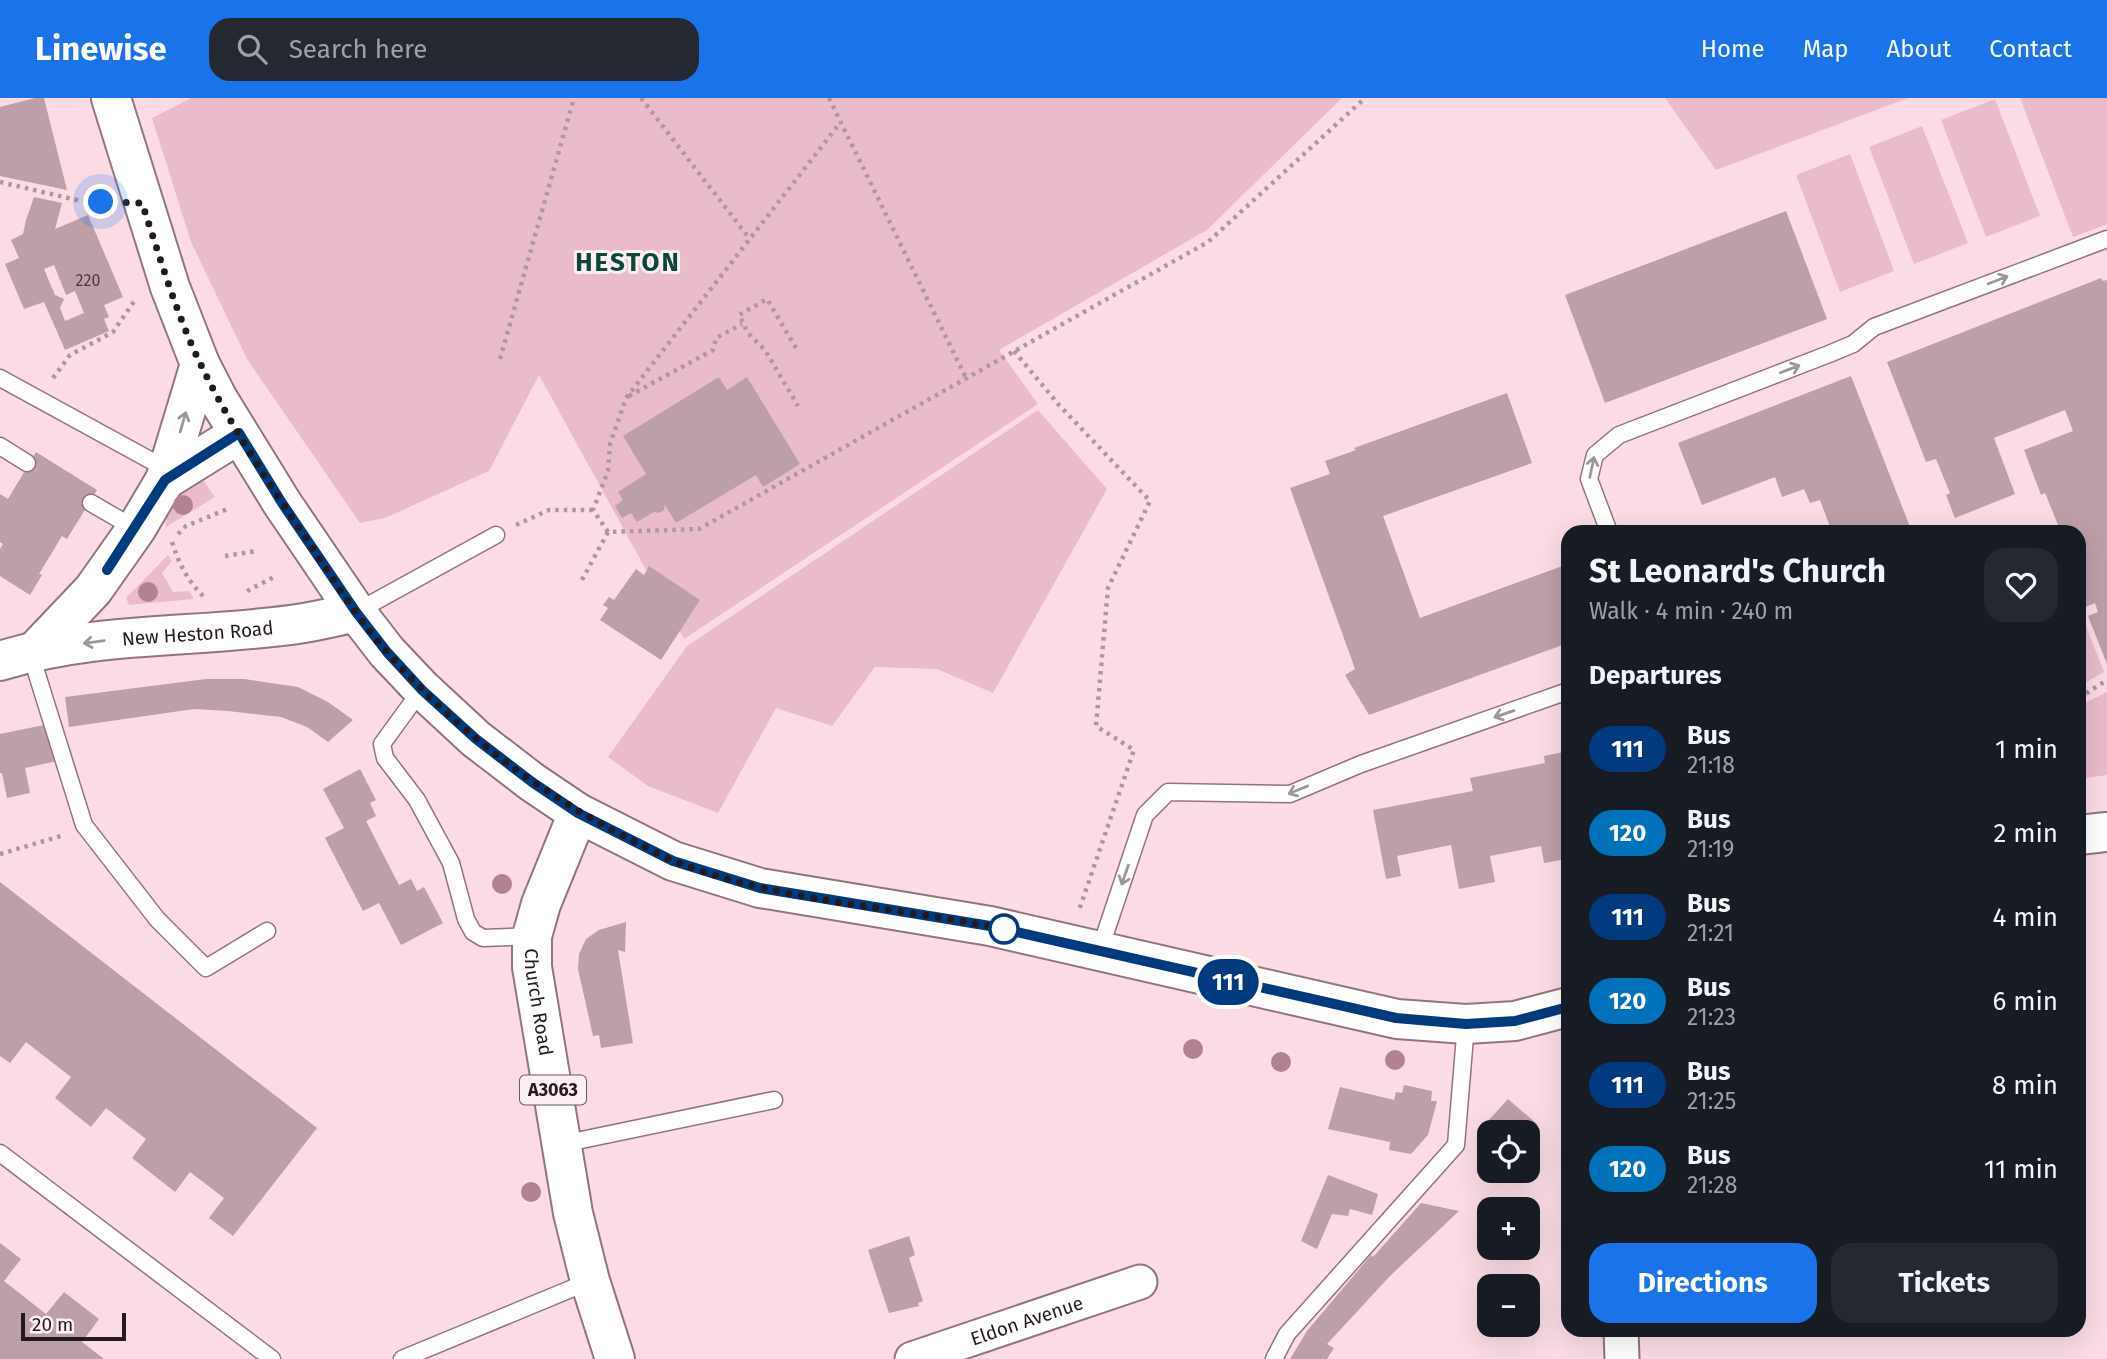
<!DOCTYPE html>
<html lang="en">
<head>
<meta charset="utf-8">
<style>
	body { margin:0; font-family:"Fira Sans",sans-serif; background:#242831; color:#f1f3f6; height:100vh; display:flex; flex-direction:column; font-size:26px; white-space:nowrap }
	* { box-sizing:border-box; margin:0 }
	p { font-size:23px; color:#9ea1a6 }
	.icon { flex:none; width:38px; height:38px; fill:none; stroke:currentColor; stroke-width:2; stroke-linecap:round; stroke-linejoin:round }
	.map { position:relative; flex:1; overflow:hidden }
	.details { position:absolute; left:1561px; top:427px; width:525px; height:812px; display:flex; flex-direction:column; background:#171b24; border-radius:21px; box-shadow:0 7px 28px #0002 }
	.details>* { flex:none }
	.badge { padding:0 14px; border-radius:23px; font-size:24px; line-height:46px }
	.controls { position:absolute; left:1477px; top:1022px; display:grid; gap:14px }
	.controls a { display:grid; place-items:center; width:63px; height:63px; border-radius:14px; background:#171b24; box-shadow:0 7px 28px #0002; font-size:35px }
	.scale { position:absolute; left:21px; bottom:18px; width:105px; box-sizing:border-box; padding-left:7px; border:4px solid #24191c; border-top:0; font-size:19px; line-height:24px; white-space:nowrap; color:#24191c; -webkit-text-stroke:5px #fceff2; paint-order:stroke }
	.you { position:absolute; width:35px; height:35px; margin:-18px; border:5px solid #fff; border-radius:50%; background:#1a73e8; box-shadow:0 0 0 10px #1a73e833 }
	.map>.badge { position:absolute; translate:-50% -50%; box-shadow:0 0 0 4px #fff }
	h2 { padding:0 28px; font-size:26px; line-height:63px }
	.round { display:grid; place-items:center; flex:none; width:74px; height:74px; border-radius:21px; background:#242831 }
	.head { display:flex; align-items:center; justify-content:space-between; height:119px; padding:0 28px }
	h1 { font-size:33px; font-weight:700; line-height:52px }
	.cta { display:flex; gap:14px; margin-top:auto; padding:14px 28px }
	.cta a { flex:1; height:80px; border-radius:21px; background:#1a73e8; color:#fff; font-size:28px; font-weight:700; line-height:80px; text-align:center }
	.cta a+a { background:#242831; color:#f1f3f6 }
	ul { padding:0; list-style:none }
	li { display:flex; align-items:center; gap:21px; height:84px; padding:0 28px }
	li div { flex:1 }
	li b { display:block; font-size:26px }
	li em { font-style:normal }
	li .badge { min-width:77px; font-weight:700; text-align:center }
	header { display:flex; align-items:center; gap:42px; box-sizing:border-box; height:98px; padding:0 35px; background:#1a73e8; color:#fff }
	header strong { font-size:33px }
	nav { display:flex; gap:38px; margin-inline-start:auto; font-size:24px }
	.search { width:490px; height:63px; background:#242831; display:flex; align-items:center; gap:18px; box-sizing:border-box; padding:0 24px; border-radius:21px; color:#9ea1a6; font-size:26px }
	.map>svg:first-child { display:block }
</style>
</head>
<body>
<header>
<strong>Linewise</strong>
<div class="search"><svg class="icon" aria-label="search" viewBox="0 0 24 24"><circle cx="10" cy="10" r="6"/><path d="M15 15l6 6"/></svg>Search here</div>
<nav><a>Home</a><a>Map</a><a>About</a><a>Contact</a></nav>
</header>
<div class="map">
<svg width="2107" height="1261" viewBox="0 0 2107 1261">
	<rect width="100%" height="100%" fill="#fbdce5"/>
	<path fill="#eabcca" d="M191,0H1342L1207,132L999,252L1038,306L684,541L539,277L489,373L385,420L360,425L247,261L191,144L152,20Z
		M1665,0H1908L1716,72Z
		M2020,0H2107V126L2073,139Z
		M1995,1L2040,118L1986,139L1941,22Z
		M1922,28L1968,145L1914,166L1869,49Z
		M1850,56L1894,173L1840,194L1796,77Z
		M1038,312L1107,391L993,595L937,571L875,569L832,628L776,610L718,715L648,688L608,659L687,548Z
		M200,378L215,399L166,429L165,423L185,388Z
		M168,457L172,463L162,475L173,494L189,493L194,501L129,507L126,500Z
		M2084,523L2104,574L2079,588V525Z
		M2107,594V677L2079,681V608Z"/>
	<path fill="#bd9fa8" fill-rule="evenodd" d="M35,0H44L67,92L0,78V9Z
		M34,99L62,105L55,131L88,117L123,199L104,207L109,219L104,221L109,233L65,252L44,204L24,211L5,166L19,160L11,142L23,136L26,122ZM54,167L66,197L75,193L84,215L65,223L60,210L64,201L55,197L44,171Z
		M1786,113L1827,221L1605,305L1565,197Z
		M2101,180L2103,183L2107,182V566L2088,518L2098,514L2095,505L2083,510L2085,512L2079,515V434H2061L2045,395L2041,397L2024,352L2073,333L2065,312L1994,340L2015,396L1955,420L1946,397L1950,395L1936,361L1926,364L1887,264Z
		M1851,278L1912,434H1832L1820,402L1810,405L1804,391L1782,399L1775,379L1702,407L1678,345Z
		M719,279L727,292L747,279L800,366L763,389L756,377L676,425L665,407L664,412L659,415L654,414L637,424L631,415L622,420L615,408L623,402L618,394L646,376L623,338Z
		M1507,295L1532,365L1383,418L1420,520L1568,466V545L1369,617L1345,577L1355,571L1290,390L1330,376L1325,363L1356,352L1354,350Z
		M36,354L97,392L67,441L62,438L39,476L42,477L30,497L0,478V451L3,446L0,444V396L8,401Z
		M649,468L700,502L661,562L600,522L608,510L603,507L609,499L614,502L636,471L644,477Z
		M206,581H244L298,589L328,604L353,622L328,644L307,629L281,619L228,613L194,611L69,629L65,599Z
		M49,626L57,663L25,670L30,695L7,700L2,675H0V636Z
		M1568,653V771L1563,772L1561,762L1544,765L1541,748L1490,758L1495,784L1459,791L1451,747L1397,758L1401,778L1386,781L1373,712L1473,693L1470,680L1545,665L1544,658Z
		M360,671L376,702L370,705L376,718L366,723L399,787L411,781L417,793L424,789L443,825L401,847L379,805L363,813L325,740L344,730L323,691Z
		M0,784L317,1030L233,1138L209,1120L224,1100L190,1074L175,1094L132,1060L146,1041L106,1010L91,1029L55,1000L71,979L26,944L10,965L0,958Z
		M626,824L625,854L618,852L633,945L601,950L599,937L593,938L578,871L579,856L586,841L599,832Z
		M1404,987L1432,993L1431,1003H1437L1428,1037L1411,1056L1389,1052L1390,1044L1328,1031L1340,989L1394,1002L1396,994L1402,995Z
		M1508,1001L1537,1026L1528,1037V1034H1500L1488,1023Z
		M1328,1077L1378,1096L1372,1117L1350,1111L1348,1118L1332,1116L1317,1151L1301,1143Z
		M1421,1105L1459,1113L1391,1177L1327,1246L1334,1250L1327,1261H1290L1307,1233L1371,1157L1373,1159Z
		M909,1138L915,1157L909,1160L923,1203L918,1205L919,1208L889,1215L868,1152Z
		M0,1145L21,1161L4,1183L46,1216L64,1194L99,1221L82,1244L104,1261H0Z"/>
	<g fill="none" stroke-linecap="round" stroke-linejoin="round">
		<defs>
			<path id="service" d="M0,280L170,373
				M0,348L27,365
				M91,405L136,431
				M1609,434L1589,381L1595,357L1619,337L1829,256L1853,246L1874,229L2107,141
				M356,514L496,437
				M30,554L84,727L157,821L206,870L267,833
				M422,591L382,646L385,660L417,702L451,765L466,821L473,834L483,840L532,838
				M1099,854L1145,717L1168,694L1290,696L1361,666L1568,593
				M562,1046L774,1002
				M0,1055L272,1261
				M402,1261L590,1183
				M1274,1261L1287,1236L1456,1047L1466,926"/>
			<g id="minor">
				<path d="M1621,1232L1622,1261"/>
				<path id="s1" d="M912,1261L1140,1184"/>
			</g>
			<g id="tertiary">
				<path d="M165,382L239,336"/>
				<path d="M36,552L93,492L136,431L165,382L200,266"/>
				<path id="s2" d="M0,563C98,532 203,541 304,525C321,522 339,518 356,514"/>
			</g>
			<g id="primary">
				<path d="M111,0L170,189L200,266L218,301L282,405L356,514L387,554L422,591L476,641L532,684L578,715L673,763L760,790L990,828L1397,921L1466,926L1515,923L1568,909"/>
				<path id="s3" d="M578,715L541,806L532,838V869L573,1115L590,1183L615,1261"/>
				<path d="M2079,737L2107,734"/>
			</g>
		</defs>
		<use href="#service" stroke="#91757d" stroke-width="19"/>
		<use href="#minor" stroke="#91757d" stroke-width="37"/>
		<use href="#tertiary" stroke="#91757d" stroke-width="42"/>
		<use href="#primary" stroke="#91757d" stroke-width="42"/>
		<path stroke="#af979e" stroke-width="4.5" stroke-dasharray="3.5 5" stroke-linecap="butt" d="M641,0L749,140
			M829,0L966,280
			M0,84L81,103L105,104
			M796,250L767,201L739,217L748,235L765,252L798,308
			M1014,253L1059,307L1150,403L1108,490L1096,628L1134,652L1079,812
			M500,261L574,0
			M53,280L70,257L113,234L135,202
			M629,298L713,252L716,240L742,226
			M516,427L549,412H593
			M608,434L593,412L608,373L610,346L626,300L840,25
			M178,436L186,428L230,410
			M172,444C179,466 187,482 204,499
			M225,458L257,453
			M582,482L608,434L699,431L1208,144L1365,0
			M247,493L274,479
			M2079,600L2107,582
			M0,756L61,738"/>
		<use href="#service" stroke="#fff" stroke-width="16"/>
		<use href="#minor" stroke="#fff" stroke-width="33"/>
		<use href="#tertiary" stroke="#fff" stroke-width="38"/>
		<use href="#primary" stroke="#fff" stroke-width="38"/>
	</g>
	<g fill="#b28292">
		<circle cx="183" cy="407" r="10"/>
		<circle cx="148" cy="494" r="10"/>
		<circle cx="502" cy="786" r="10"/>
		<circle cx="1193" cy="951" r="10"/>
		<circle cx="1395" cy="962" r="10"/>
		<circle cx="1281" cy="964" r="10"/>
		<circle cx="531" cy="1094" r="10"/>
	</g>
	<defs><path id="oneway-shaft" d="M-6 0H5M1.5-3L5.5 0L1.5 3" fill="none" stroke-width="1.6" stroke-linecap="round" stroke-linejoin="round" transform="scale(1.75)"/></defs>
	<g stroke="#9c9899">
		<use href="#oneway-shaft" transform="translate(1998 182) rotate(-21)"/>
		<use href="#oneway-shaft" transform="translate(1790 271) rotate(-21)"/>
		<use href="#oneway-shaft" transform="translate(183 324) rotate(-74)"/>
		<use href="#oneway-shaft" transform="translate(1592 369) rotate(-78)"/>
		<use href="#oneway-shaft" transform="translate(94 544) rotate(172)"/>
		<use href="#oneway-shaft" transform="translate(1504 616) rotate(161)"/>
		<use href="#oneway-shaft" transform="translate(1298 692) rotate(158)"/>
		<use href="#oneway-shaft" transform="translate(1125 777) rotate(109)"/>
	</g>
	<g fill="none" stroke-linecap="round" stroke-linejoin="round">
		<defs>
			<path id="line" d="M107,472L165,382L239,335L282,405L356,514L387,554L422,592L476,641L532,684L578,715L673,763L760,790L990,828L1396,920L1466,926L1515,923L1568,909"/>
		</defs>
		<use href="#line" stroke="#fff" stroke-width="16"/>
		<use href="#line" stroke="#003b80" stroke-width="10"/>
		<path stroke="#24191c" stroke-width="7" stroke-dasharray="0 12.6" d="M101,104L142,105C160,159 176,216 201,267C228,323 264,378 299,430C328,472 354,517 388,555C456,632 538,695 630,741C644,748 659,757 674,763C782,806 903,808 1016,834L1004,831"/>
	</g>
	<circle fill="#fff" stroke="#003b80" stroke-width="3.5" cx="1004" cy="831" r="14"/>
	<g text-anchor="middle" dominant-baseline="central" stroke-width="6" stroke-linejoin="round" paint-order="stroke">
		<g font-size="16" fill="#4a3a3f">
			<text x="88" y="182">220</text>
		</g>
		<rect fill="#fceff2" stroke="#65595c" stroke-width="2" x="520" y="977.5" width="66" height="29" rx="5"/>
		<g font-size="18" font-weight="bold" fill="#24191c">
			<text x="553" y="992">A3063</text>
		</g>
		<g font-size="19" fill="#24191c" stroke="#fceff2">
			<text stroke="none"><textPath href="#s2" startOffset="200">New Heston Road</textPath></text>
			<text stroke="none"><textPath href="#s3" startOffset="198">Church Road</textPath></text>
			<text stroke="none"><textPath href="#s1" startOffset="121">Eldon Avenue</textPath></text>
		</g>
		<g font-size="26" font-weight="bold" letter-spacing="2" fill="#0b463b" stroke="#fceff2">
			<text x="628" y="164">HESTON</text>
		</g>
	</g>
</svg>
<div class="controls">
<a><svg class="icon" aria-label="locate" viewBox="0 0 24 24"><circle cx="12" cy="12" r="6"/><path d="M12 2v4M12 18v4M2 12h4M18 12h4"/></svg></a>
<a>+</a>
<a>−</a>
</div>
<div class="scale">20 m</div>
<div class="you" style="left:101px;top:104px"></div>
<b class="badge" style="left:1228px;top:884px;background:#003b80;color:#fff">111</b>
<section class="details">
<div class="head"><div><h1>St Leonard's Church</h1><p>Walk · 4 min · 240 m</p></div><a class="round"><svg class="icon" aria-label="heart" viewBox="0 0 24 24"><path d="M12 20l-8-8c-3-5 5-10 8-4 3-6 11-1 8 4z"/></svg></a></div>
<h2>Departures</h2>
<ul>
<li><span class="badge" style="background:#003b80;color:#fff">111</span><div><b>Bus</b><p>21:18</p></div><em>1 min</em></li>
<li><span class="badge" style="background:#0072bc;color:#fff">120</span><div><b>Bus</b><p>21:19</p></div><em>2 min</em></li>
<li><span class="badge" style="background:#003b80;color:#fff">111</span><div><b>Bus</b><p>21:21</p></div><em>4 min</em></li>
<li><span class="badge" style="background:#0072bc;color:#fff">120</span><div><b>Bus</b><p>21:23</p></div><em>6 min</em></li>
<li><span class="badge" style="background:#003b80;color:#fff">111</span><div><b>Bus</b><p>21:25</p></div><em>8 min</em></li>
<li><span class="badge" style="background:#0072bc;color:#fff">120</span><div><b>Bus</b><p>21:28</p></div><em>11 min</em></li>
</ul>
<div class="cta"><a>Directions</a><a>Tickets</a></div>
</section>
</div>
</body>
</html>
